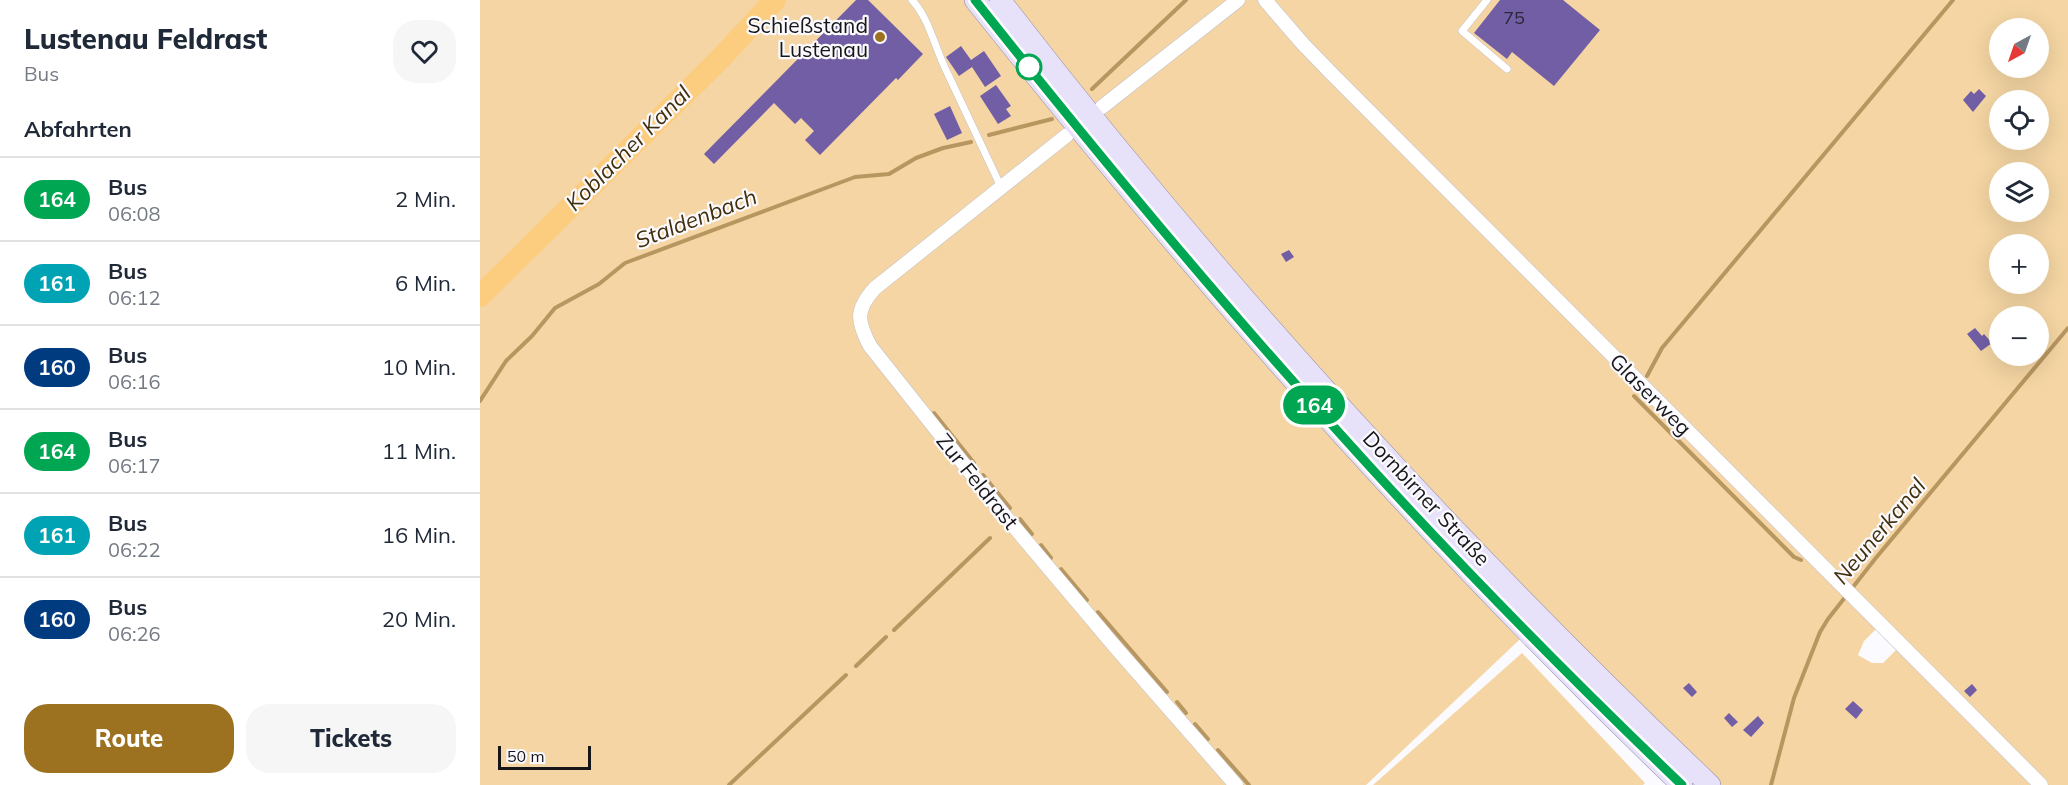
<!DOCTYPE html>
<html lang="de">
<head>
<meta charset="utf-8">
<style>
	body { margin:0; font-family:Mulish,sans-serif; background:#f6f6f7; color:#1f2937; height:100vh; display:flex; flex-direction:column; font-size:22px; white-space:nowrap }
	* { box-sizing:border-box; margin:0 }
	p { font-size:20px; color:#747a83 }
	.icon { flex:none; width:33px; height:33px; fill:none; stroke:currentColor; stroke-width:2; stroke-linecap:round; stroke-linejoin:round }
	.map { position:relative; flex:1; overflow:hidden }
	.details { display:flex; flex-direction:column; background:#fff; width:480px }
	.details>* { flex:none }
	.badge { padding:0 12px; border-radius:20px; font-size:21px; line-height:39px }
	.needle { width:39px; rotate:220deg }
	.controls { position:absolute; left:1509px; top:18px; display:grid; gap:12px }
	.controls a { display:grid; place-items:center; width:60px; height:60px; border-radius:50%; background:#fff; box-shadow:0 6px 24px #0002; font-size:30px }
	.scale { position:absolute; left:18px; bottom:15px; width:93px; box-sizing:border-box; padding-left:6px; border:3px solid #161518; border-top:0; font-size:16px; line-height:21px; white-space:nowrap; color:#161518; -webkit-text-stroke:4px #fbfafe; paint-order:stroke }
	.map>.badge { position:absolute; translate:-50% -50%; box-shadow:0 0 0 3px #fff }
	h2 { padding:0 24px; font-size:22px; line-height:54px }
	.round { display:grid; place-items:center; flex:none; width:63px; height:63px; border-radius:24px; background:#f6f6f7 }
	.headline { display:flex; align-items:center; justify-content:space-between; height:102px; padding:0 24px }
	h1 { font-size:28px; font-weight:800; line-height:45px }
	.cta { display:flex; gap:12px; margin-top:auto; padding:12px 24px }
	.cta a { flex:1; height:69px; border-radius:24px; background:#9c7220; color:#fff; font-size:24px; font-weight:800; line-height:69px; text-align:center }
	.cta a+a { background:#f6f6f7; color:#1f2937 }
	ul { padding:0; list-style:none }
	li { display:flex; align-items:center; gap:18px; height:84px; padding:0 24px; border-top:2px solid #e0e1e3 }
	li div { flex:1 }
	li b { display:block; font-size:22px }
	li em { font-style:normal }
	li .badge { min-width:66px; font-weight:700; text-align:center }
	main { display:flex; flex:1; min-height:0 }
	.map>svg:first-child { display:block }
</style>
</head>
<body>
<main>
<section class="details">
<div class="headline"><div><h1>Lustenau Feldrast</h1><p>Bus</p></div><a class="round"><svg class="icon" aria-label="heart" viewBox="0 0 24 24"><path d="M12 20l-8-8c-3-5 5-10 8-4 3-6 11-1 8 4z"/></svg></a></div>
<h2>Abfahrten</h2>
<ul>
<li><span class="badge" style="background:#00a651;color:#fff">164</span><div><b>Bus</b><p>06:08</p></div><em>2 Min.</em></li>
<li><span class="badge" style="background:#00a3b4;color:#fff">161</span><div><b>Bus</b><p>06:12</p></div><em>6 Min.</em></li>
<li><span class="badge" style="background:#003b80;color:#fff">160</span><div><b>Bus</b><p>06:16</p></div><em>10 Min.</em></li>
<li><span class="badge" style="background:#00a651;color:#fff">164</span><div><b>Bus</b><p>06:17</p></div><em>11 Min.</em></li>
<li><span class="badge" style="background:#00a3b4;color:#fff">161</span><div><b>Bus</b><p>06:22</p></div><em>16 Min.</em></li>
<li><span class="badge" style="background:#003b80;color:#fff">160</span><div><b>Bus</b><p>06:26</p></div><em>20 Min.</em></li>
</ul>
<div class="cta"><a>Route</a><a>Tickets</a></div>
</section>
<div class="map">
<svg width="1588" height="785" viewBox="0 0 1588 785">
	<rect width="100%" height="100%" fill="#fbfafe"/>
	<path fill="#f4d5a3" fill-rule="evenodd" d="M0,0H283L115,175L0,288Z
		M305,0H1588V785H1567L1378,596L1370,604L1397,628L1384,641L1378,655L1392,663H1403L1418,648L1554,785H1236L1055,625L886,785H0V307L227,83ZM1520,28H1558V68H1520ZM1520,100H1558V140H1520ZM1520,172H1558V212H1520ZM1520,244H1558V284H1520ZM1520,316H1558V356H1520Z
		M1042,653L1165,783L1163,785H893Z"/>
	<g fill="none" stroke-linecap="round" stroke-linejoin="round">
		<path stroke="#b89660" stroke-width="4" d="M612,89L706,0
			M509,135L572,119
			M1167,376L1182,348L1473,0
			M1154,396L1314,557L1321,560
			M0,401L26,361L52,336L75,308L119,284L145,263L375,177L409,174L436,158L463,148L491,142
			M454,413L494,463
			M503,475L530,508
			M540,519L552,534
			M561,545L571,558
			M581,569L607,600
			M618,612L687,692
			M414,630L510,538
			M376,666L406,637
			M697,702L706,713
			M715,724L728,739
			M738,750L769,785
			M249,785L366,675
			M1291,785L1314,698L1340,632L1348,619L1395,559L1588,328"/>
		<path stroke="#fdcd7f" stroke-width="22" d="M0,296L238,61L295,0"/>
	</g>
	<path fill="#715ea5" d="M376,0H388L443,54L418,80L416,78L340,155L325,140L334,131L321,118L315,124L294,103L234,164L224,154Z
		M1020,0H1083L1120,30L1074,86L1032,52L1027,59L994,33Z
		M481,46L491,60L504,51L521,76L505,87L492,67L479,76L466,57Z
		M516,85L531,106L526,109L531,116L518,124L500,96Z
		M1499,89L1506,96L1493,112L1483,100L1491,91L1494,94Z
		M470,106L482,133L467,140L454,114Z
		M809,250L814,257L806,262L801,254Z
		M1495,328L1502,336L1504,334L1512,343L1501,351L1487,334Z
		M1209,683L1217,692L1212,697L1203,688Z
		M1492,684L1497,690L1490,697L1484,691Z
		M1373,701L1383,710L1376,719L1365,709Z
		M1249,713L1258,722L1252,727L1244,718Z
		M1278,716L1284,723L1271,737L1263,730Z"/>
	<g fill="none" stroke-linecap="round" stroke-linejoin="round">
		<defs>
			<path id="lane" d="M432,0C449,18 455,48 466,70C484,109 503,148 521,187
				M1007,0L982,31L1027,69"/>
			<path id="street" d="M785,0L823,44L853,75L1561,785
				M622,107L758,0
				M587,135L395,288C375,310 377,321 390,346L525,516L637,649L756,785"/>
			<path id="primary" d="M495,0C714,276 947,541 1202,785
				M520,0C735,279 975,542 1230,785"/>
		</defs>
		<use href="#lane" stroke="#c3c1ca" stroke-width="8"/>
		<use href="#street" stroke="#c3c1ca" stroke-width="15"/>
		<use href="#primary" stroke="#938ea8" stroke-width="22"/>
		<use href="#lane" stroke="#fff" stroke-width="7"/>
		<use href="#street" stroke="#fff" stroke-width="14"/>
		<use href="#primary" stroke="#e7e2f9" stroke-width="21"/>
	</g>
	<g fill="none" stroke-linecap="round" stroke-linejoin="round">
		<defs>
			<path id="line" d="M495,0C611,146 729,289 854,427C965,551 1082,670 1202,785"/>
		</defs>
		<use href="#line" stroke="#fff" stroke-width="14"/>
		<use href="#line" stroke="#00a651" stroke-width="9"/>
	</g>
	<circle fill="#9c7220" stroke="#fbfafe" stroke-width="2" cx="400" cy="37" r="6"/>
	<circle fill="#fff" stroke="#00a651" stroke-width="3" cx="549" cy="67" r="12"/>
	<g text-anchor="middle" dominant-baseline="central" stroke-width="4.5" stroke-linejoin="round" paint-order="stroke">
		<g font-size="18" fill="#2d273b">
			<text x="1034" y="17">75</text>
		</g>
		<g font-size="21" fill="#161518" stroke="#fbfafe" text-anchor="end">
			<text x="388" y="25">Schießstand<tspan x="388" dy="24">Lustenau</tspan></text>
		</g>
		<g font-size="21" fill="#161518" stroke="#fbfafe">
			<text transform="translate(1171 394) rotate(45)">Glaserweg</text>
			<text transform="translate(498 481) rotate(51)">Zur Feldrast</text>
			<text transform="translate(947 498) rotate(47)">Dornbirner Straße</text>
		</g>
		<g font-size="22" font-style="italic" fill="#412f0c" stroke="#fbfafe">
			<text transform="translate(148 148) rotate(-45)">Koblacher Kanal</text>
			<text transform="translate(216 218) rotate(-21)">Staldenbach</text>
			<text transform="translate(1399 531) rotate(-50)">Neunerkanal</text>
		</g>
	</g>
</svg>
<div class="controls">
<a><svg class="needle" viewBox="-14 -14 28 28"><path d="M0-13l5 13h-10z" fill="#e53935"/><path d="M0 13l5-13h-10z" fill="#747a83"/></svg></a>
<a><svg class="icon" aria-label="locate" viewBox="0 0 24 24"><circle cx="12" cy="12" r="6"/><path d="M12 2v4M12 18v4M2 12h4M18 12h4"/></svg></a>
<a><svg class="icon" aria-label="layers" viewBox="0 0 24 24"><path d="M12 4l9 5-9 5-9-5zM3 14l9 5 9-5"/></svg></a>
<a>+</a>
<a>−</a>
</div>
<div class="scale">50 m</div>
<b class="badge" style="left:834px;top:405px;background:#00a651;color:#fff">164</b>
</div>
</main>
</body>
</html>
